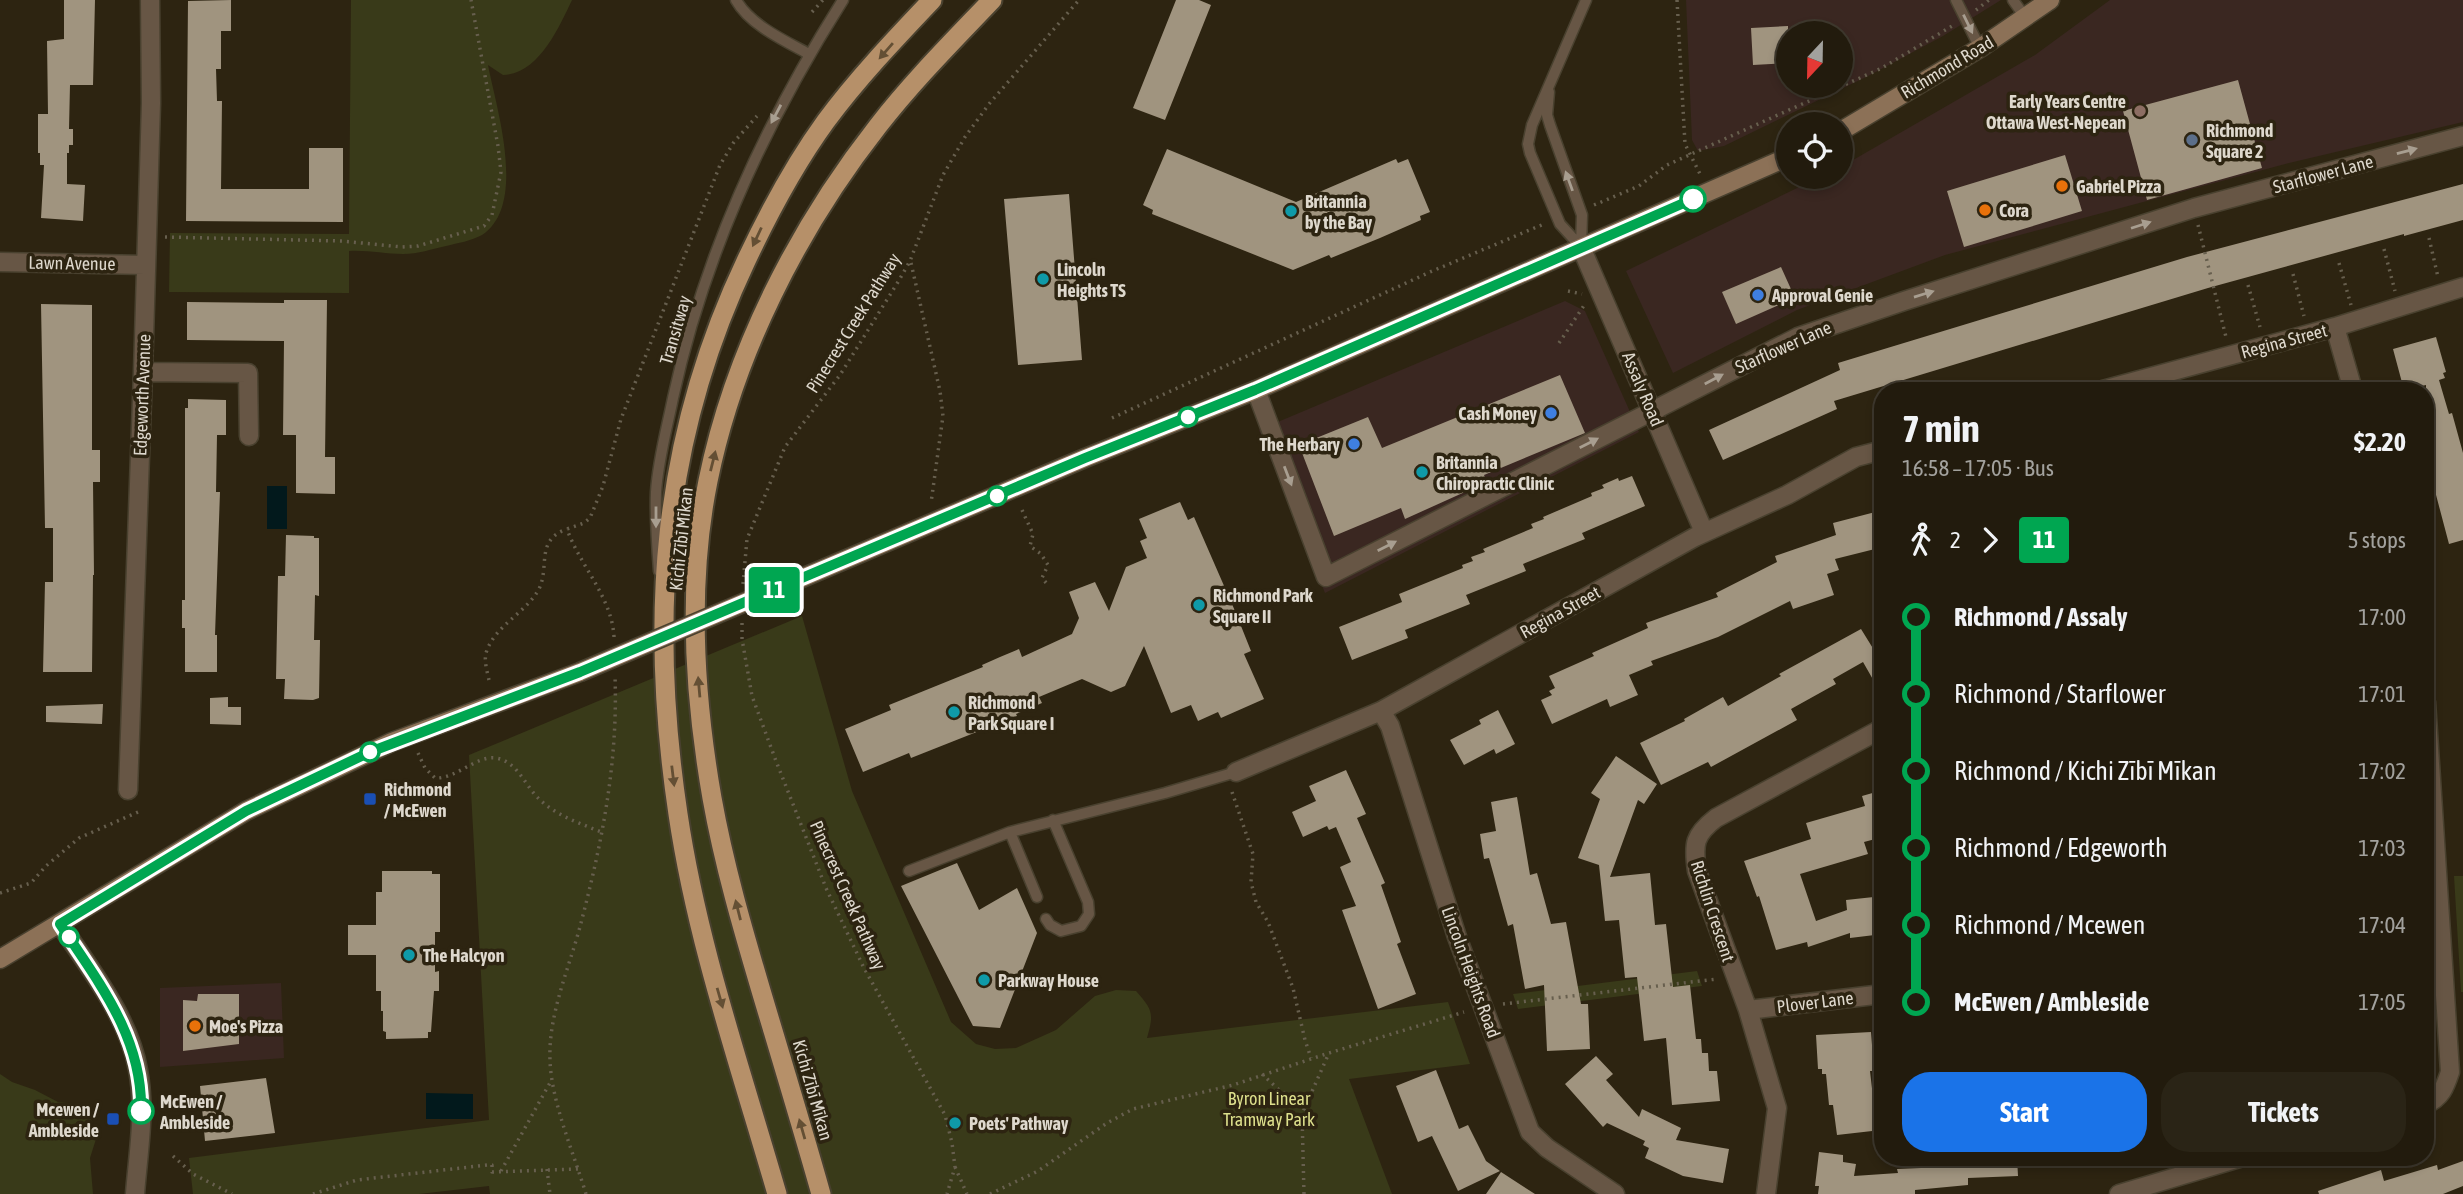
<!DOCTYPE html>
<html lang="en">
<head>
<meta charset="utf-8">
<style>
	body { margin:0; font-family:"Asap Condensed",sans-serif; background:#2a2416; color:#f1f3f6; height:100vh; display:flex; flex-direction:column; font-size:26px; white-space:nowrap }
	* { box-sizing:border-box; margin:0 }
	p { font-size:23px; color:#a2a19d }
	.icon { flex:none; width:38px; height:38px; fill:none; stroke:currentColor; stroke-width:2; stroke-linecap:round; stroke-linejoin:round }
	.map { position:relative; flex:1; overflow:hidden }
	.sheet { position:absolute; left:1874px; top:382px; width:560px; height:784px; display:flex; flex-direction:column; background:#221b0d; border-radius:28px; box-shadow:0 4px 10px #0003,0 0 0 2px #3f392e }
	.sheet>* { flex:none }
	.badge { padding:0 14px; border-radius:5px; font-size:24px; line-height:46px }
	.needle { width:46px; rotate:202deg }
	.fabs { position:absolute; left:1776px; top:21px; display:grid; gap:14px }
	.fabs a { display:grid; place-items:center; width:77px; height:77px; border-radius:50%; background:#221b0d; box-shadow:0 4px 10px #0003,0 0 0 2px #3f392e; font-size:35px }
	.map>.badge { position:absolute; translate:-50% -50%; box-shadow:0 0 0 4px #fff }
	.legs { display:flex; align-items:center; gap:10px; height:77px; padding:0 28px; font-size:23px }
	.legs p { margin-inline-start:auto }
	.overview { display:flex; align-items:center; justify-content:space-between; height:119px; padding:0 28px }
	h1 { font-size:38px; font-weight:700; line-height:52px }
	.button { display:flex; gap:14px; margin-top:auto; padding:14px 28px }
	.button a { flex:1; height:80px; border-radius:28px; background:#1a73e8; color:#fff; font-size:28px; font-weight:700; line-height:80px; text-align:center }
	.button a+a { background:#2a2416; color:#f1f3f6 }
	ul { padding:0 28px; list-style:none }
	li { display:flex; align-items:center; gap:24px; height:77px; font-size:26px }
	li i { display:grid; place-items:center; width:10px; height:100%; margin:0 9px; background:currentColor }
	li i::after { content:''; width:18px; height:18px; margin:-9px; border:5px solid; border-radius:50%; background:#221b0d }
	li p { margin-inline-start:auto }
	li:first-child i { background:linear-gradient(#0000 50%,currentColor 0) }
	li:last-child i { background:linear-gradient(currentColor 50%,#0000 0) }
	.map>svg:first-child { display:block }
</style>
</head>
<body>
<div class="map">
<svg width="2463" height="1194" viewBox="0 0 2463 1194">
	<rect width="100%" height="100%" fill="#2d2411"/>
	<path fill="#3a2721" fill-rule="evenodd" d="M1686,0H2001L1943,36L1868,76L1724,146L1698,151L1692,140ZM1788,33H1841V86H1788Z
		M2110,0H2463V122L2289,163L1945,255L1797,310L1673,373L1626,271L1820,177H1841V167L2035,55Z
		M1565,301L1585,311L1639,432L1325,593L1259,430Z
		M281,983L284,1058L160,1067V988Z"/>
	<path fill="#393a19" d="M351,0H572C559,27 539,74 503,75L488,65C496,107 528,205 482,235C471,241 458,243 446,246C432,249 418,254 403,254C385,254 368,250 349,251V293L169,292L170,233L349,234Z
		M802,616L852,791L951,1022L976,1044L995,1049L1016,1048L1056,1030L1095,996L1116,990L1136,991C1153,1010 1154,1014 1147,1038L1448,1002L1470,1064L1349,1079L1392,1194H490L489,1186L419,1194H193L189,1158L489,1120L469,755Z
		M2454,876H2463V992H2461Z
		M1697,971L1702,986L1518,1009L1513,994Z
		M0,1074L12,1082L35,1090L58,1102L78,1104L88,1108L91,1113L96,1139L90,1158L93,1194H0Z"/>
	<path fill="#02191c" d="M267,486H287V529H267Z
		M426,1093L473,1094V1119H426Z"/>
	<path fill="#a0947f" d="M64,0H95L93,85H70L69,129H73V145H69V153H67V184L85,185L83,221L41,218L44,165H40V153H38V114H48L47,41L64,39Z
		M231,0V31H221V69H216L217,101H222L221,189H309V148H343V222L186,221L188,1Z
		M1176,0H1199L1211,5L1165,120L1133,108Z
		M1788,26V63L1753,65L1751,28Z
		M2238,80L2262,168L2147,200L2123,111Z
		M1167,149L1296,202L1396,159L1398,163L1408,159L1430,212L1420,216L1421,220L1380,238L1331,258L1329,255L1293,270L1152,214L1153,210L1143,205Z
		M2065,155L2082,211L1964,247L1947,191Z
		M2463,184V220L2404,236V234L2208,288L1834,401L1837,409L1723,460L1709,430L1840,370L1838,363L2187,257Z
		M1069,194L1082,360L1018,365L1004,199Z
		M1781,267L1795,298L1736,324L1722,292Z
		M284,300H327L325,457H335V494L296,493V435H283L284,341L187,340V302L284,303Z
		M41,304L92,305V450H100V482H93L94,575H93L92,672H43L45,582H53V528H45Z
		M2436,337L2446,372L2443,373L2445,378L2439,380L2449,414L2452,413L2463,453V540L2449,544L2426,457V385L2404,390L2393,349Z
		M1560,375L1585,433L1484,475L1487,482L1405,519L1401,508L1334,536L1299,445L1368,417L1382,448Z
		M188,399L226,400V435H217L216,492H220L215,635H217V672H185V628H182V600H185V408H188Z
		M1632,476L1645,506L1582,533L1585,539L1523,564L1526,571L1466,595L1470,604L1405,630L1408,638L1352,660L1339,627L1402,602L1399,594L1463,568L1462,565L1473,561L1471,557L1485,552L1483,549L1533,528L1531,524L1544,519L1543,517L1592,496L1591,493L1604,488L1602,485L1618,478L1619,481Z
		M1180,502L1188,520L1194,517L1235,611L1251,651L1244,654L1264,699L1221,718L1218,712L1198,721L1191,705L1171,713L1144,646L1125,686L1111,692L1082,679L1039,697L1042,703L1016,714L1017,716L911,758L909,753L863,772L845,729L891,710L889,705L983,667L982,665L1000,657L1019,649L1022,657L1072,634L1079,618L1069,592L1095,582L1109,611L1126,567L1147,558L1140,541L1147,538L1139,519Z
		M1883,510V547L1835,559L1839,570L1827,574L1834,595L1793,609L1790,601L1718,637L1651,661L1653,665L1629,675L1638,695L1610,707L1607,699L1552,724L1541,700L1552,695L1549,691L1555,688L1549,676L1594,656L1592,653L1648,628L1646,623L1718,597L1716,593L1777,562L1775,556L1836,535L1833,523Z
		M286,535L314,536V538H319V596L315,595L314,640H320L319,698L313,700L284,699L285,679H276L278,576H285Z
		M1861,629L1874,650L1883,645V697L1863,662L1833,679L1836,684L1791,709L1797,720L1711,767L1708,762L1661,785L1640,743L1685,721L1684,719L1723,697L1728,706L1781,676L1779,674Z
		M228,697V707H241V725L210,724V698Z
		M103,704L102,724L46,722V706Z
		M1498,710L1515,744L1496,754L1494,749L1464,765L1450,740L1481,724L1479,720Z
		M1616,756L1657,784L1644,804L1638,800L1610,877L1650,873L1655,925L1666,924L1673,987L1690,985L1696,1039H1701L1702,1053H1708L1709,1071H1717L1720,1101L1672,1105L1666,1038L1644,1041L1637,977L1625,978L1619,920L1605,921L1599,865L1578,858L1600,799L1591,793Z
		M1346,770L1366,814L1357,818L1385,883L1381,885L1401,942L1397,944L1416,994L1378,1009L1342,910L1356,906L1340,867L1351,862L1336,827L1329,830L1327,826L1303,837L1292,812L1316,801L1309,786Z
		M1883,790V837L1864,842L1868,854L1800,874L1816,921L1847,910L1846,900L1883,896V934L1850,938V933L1808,947L1807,942L1776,950L1759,896L1757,897L1744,861L1811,839L1806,823L1865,806L1862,796Z
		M1517,797L1530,875L1537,873L1551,924L1566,922L1581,1004H1588L1590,1049L1547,1051L1544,985L1525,989L1513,924L1508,926L1489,858L1484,859L1480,834L1496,831L1491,802Z
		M957,863L979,910L1017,888L1037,933L1000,1028L973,1026L901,886Z
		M382,871H432V874H440V932H435V972L439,971V991H434L431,1032H428V1038L386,1039V1032L383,1031V1011H381V991H376V955H348V925H376V892H382Z
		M198,994H239V1044L183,1051V1000L197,1001Z
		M1871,1032L1874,1071H1870L1874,1106L1878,1105L1881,1130L1837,1135L1833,1105H1829L1826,1074H1822V1069H1818L1816,1035Z
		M1596,1056L1613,1074L1606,1080L1639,1117L1642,1109L1681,1128L1676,1140L1729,1149L1723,1183L1683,1176L1645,1158L1649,1148L1643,1145L1645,1141L1607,1123L1603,1127L1565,1084Z
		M1436,1070L1459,1129L1468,1125L1486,1161L1500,1171L1458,1191L1432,1136L1418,1142L1396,1086Z
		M266,1078L275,1133L205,1141L200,1086Z
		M1819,1152L1843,1155V1162L1856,1164L1854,1176L1898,1173L1897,1169L1921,1168L1920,1158L1935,1157H2017L2018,1176L1968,1178V1185L1915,1190V1194H1818L1819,1186H1815Z
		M2463,1161V1186L2443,1194H2319L2318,1191L2381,1170L2384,1181L2437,1165L2438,1170Z
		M1501,1172L1535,1194H1486Z"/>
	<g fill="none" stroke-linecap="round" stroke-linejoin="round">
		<defs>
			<path id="service" d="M736,0C750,25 785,41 809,54
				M1956,0L1980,48
				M2013,0L2025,17
				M1549,92L1547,115L1550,125L1582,215L1581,247
				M1581,247L1560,224L1530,153L1528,144L1532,125L1586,0
				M659,571C657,545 655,518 656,492C658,460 667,428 673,398C704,255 765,123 843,0
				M1010,832L1037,897
				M909,871L1010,832L1165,793L1236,772
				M1046,919L1050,925L1061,931L1081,926L1089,914L1088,902L1053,820"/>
			<path id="minor" d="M1581,247L1704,532
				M0,262L145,265
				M2335,327L2353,390
				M143,372L248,373L249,436
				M1256,390L1326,577L1798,337L1904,301L2194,208L2463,136
				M2103,390L2335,327L2463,287
				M2426,702L2450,1072C2445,1087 2441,1098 2426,1104
				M1381,711L1390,726L1457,937L1530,1132L1547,1148L1615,1194
				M1236,772L1381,711L1695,537L1787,495L1856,457L1883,450
				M128,790L143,372L151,103L150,0
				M60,924C89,968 129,1017 138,1070C146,1110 138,1154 135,1194
				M1748,1010L1883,994
				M1766,1194L1777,1108L1748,1010L1697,871C1693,844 1694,835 1716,818L1883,728
				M2119,1194L2243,1157"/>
			<path id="secondary" d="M1841,131L1980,48L2050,0
				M783,586L1085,458L1256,390L1788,157
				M0,959L246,811L392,742L580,672"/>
			<path id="trunk" d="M777,1194C741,1069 697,943 678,814C649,620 661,440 746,261C769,212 794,165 826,121C857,79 895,39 932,0
				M821,1194C802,1127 782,1061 762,994C743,930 724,865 712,798C694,695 687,585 708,481C734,353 798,228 878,126C913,81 953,41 992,0"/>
		</defs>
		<use href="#service" stroke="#49412f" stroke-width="13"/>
		<use href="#minor" stroke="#49412f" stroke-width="21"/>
		<use href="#secondary" stroke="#49412f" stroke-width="21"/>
		<use href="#trunk" stroke="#49412f" stroke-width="23"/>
		<path stroke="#675f4e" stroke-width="3.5" stroke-dasharray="2 5" stroke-linecap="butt" d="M1677,0L1685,144L1700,174
			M1976,10L1989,0
			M812,12L823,0
			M1594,205L1639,186L1667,165L1882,68L1952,26
			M2198,225L2226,337
			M165,237L342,241L402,247L418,246L484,226L492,215L501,172L498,146L471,0
			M2429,238L2438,277
			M2384,249L2395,291
			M911,263L940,391L943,416L931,503
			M2339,263L2351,305
			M2293,274L2304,316
			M2248,285L2260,327
			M1568,291L1582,294
			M1559,343L1585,304
			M1112,418L1430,272L1544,224
			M1022,510L1033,534L1030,546L1041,554L1048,565L1042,578L1048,585
			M743,584L747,539L785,447L840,375L898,282L910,261L943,175L965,137L989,104L1079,0
			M742,623V639L752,696L776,761L826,888L863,966L945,1115L952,1143L955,1167L947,1194
			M614,637C612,597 580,566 567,529L584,523L590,518L603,486L621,419L720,165L734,142L757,116
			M489,680C487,671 484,661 486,653C494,626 526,613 539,589C550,566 535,540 567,529
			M418,753L425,768L435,778C456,779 477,755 496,758C514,761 522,778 532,791C550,814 575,821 601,832
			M1232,792L1253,854L1251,882L1256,902L1268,922L1293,988L1305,1040L1311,1058
			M0,893L31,883L46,866L79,838L138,812
			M1503,1004L1717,979
			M1262,1074L1278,1089L1305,1106
			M173,1156L193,1174L232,1194
			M955,1167L967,1194
			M547,1169L550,1194
			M501,1171L551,1081
			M313,1194L357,1180L487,1165H492V1172L579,1169
			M586,1194C574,1154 551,1101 550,1060C548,1013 571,964 582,919C603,838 618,760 615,676
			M990,1194L1038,1171L1107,1123L1133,1109L1233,1085L1329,1053L1464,1012
			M1304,1194L1302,1114L1329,1053"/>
		<use href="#service" stroke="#675645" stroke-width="10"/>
		<use href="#minor" stroke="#675645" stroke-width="18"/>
		<use href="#secondary" stroke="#8c7157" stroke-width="18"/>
		<use href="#trunk" stroke="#b69069" stroke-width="19"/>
		<defs>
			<path id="secondary-bridge" d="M580,672L783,586"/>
		</defs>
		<use href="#secondary-bridge" stroke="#49412f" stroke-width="21" stroke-linecap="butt"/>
		<use href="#secondary-bridge" stroke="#8c7157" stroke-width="18"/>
	</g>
	<defs><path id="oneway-solid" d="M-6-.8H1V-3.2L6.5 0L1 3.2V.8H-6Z" transform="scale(1.75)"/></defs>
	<g fill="#a89e90">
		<use href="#oneway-solid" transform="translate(1968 24) rotate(64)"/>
		<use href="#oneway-solid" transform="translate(776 114) rotate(118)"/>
		<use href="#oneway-solid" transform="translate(2407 151) rotate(-15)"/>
		<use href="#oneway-solid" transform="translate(1569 181) rotate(-110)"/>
		<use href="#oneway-solid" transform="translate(2141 225) rotate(-18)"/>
		<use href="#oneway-solid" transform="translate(1924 294) rotate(-17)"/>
		<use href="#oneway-solid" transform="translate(1714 379) rotate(-28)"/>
		<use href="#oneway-solid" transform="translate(1589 443) rotate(-27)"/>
		<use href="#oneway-solid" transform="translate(1288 476) rotate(69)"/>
		<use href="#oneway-solid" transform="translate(656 517) rotate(90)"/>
		<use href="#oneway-solid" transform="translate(1387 546) rotate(-27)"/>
	</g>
	<g fill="#644f34">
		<use href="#oneway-solid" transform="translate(886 51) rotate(131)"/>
		<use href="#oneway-solid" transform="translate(757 237) rotate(115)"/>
		<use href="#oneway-solid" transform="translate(713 461) rotate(-76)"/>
		<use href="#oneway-solid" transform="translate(699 687) rotate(-95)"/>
		<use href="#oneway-solid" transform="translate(673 776) rotate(83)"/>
		<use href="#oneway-solid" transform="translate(738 910) rotate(-104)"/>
		<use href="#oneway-solid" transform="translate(720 998) rotate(74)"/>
		<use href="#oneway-solid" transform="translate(802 1129) rotate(-106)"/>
	</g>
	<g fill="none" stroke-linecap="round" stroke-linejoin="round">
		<defs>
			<path id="line-1" d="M141,1111C143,1038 99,983 60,924L246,811L370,752L580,672L1085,458L1255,390L1693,199"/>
		</defs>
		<use href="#line-1" stroke="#fff" stroke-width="16"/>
		<use href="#line-1" stroke="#00a651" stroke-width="10"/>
	</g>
	<circle fill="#8d6e63" stroke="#2d2411" stroke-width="2.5" cx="2140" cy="111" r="7"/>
	<circle fill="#5c6f8a" stroke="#2d2411" stroke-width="2.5" cx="2192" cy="140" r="7"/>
	<g fill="#e8710a" stroke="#2d2411" stroke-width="2.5">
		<circle cx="2062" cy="186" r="7"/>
		<circle cx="1985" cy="210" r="7"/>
		<circle cx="195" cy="1026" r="7"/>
	</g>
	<g fill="#fff" stroke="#00a651" stroke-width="3.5">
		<circle cx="1693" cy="199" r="12"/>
		<circle cx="1188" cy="417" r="9"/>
		<circle cx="997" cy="496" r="9"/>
		<circle cx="370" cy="752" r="9"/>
		<circle cx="69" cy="937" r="9"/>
		<circle cx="141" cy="1111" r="12"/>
	</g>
	<g fill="#0f9aa8" stroke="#2d2411" stroke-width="2.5">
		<circle cx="1291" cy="211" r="7"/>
		<circle cx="1043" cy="279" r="7"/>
		<circle cx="1422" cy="472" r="7"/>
		<circle cx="1199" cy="605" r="7"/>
		<circle cx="954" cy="712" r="7"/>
		<circle cx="409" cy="955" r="7"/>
		<circle cx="984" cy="980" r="7"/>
		<circle cx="955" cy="1123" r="7"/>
	</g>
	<g fill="#3f7fe0" stroke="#2d2411" stroke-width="2.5">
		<circle cx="1758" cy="295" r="7"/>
		<circle cx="1551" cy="413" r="7"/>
		<circle cx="1354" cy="444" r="7"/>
	</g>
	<g fill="#1a4fb4" stroke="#2d2411" stroke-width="2.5">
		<rect x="363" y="792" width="14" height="14" rx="3.5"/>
		<rect x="106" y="1112" width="14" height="14" rx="3.5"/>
	</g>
	<g text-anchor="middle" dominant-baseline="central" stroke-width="7" stroke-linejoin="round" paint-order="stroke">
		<g font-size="18" fill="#ded8cd" stroke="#2d2411">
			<text transform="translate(1947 67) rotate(-31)">Richmond Road</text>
			<text transform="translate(2323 174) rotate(-15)">Starflower Lane</text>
			<text transform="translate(72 263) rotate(1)">Lawn Avenue</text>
			<text transform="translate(853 323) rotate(-58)">Pinecrest Creek Pathway</text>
			<text transform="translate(675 330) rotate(-74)">Transitway</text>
			<text transform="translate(2284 341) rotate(-15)">Regina Street</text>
			<text transform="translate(1783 347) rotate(-24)">Starflower Lane</text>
			<text transform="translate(1643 389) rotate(67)">Assaly Road</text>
			<text transform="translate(142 395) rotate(-88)">Edgeworth Avenue</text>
			<text transform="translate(681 539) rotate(-84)">Kichi Zībī Mīkan</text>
			<text transform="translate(1560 612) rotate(-29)">Regina Street</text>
			<text transform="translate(848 895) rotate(66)">Pinecrest Creek Pathway</text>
			<text transform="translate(1713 911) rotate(72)">Richlin Crescent</text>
			<text transform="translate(1471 972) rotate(70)">Lincoln Heights Road</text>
			<text transform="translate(1815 1002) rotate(-7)">Plover Lane</text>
			<text transform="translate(813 1090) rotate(74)">Kichi Zībī Mīkan</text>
		</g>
		<g font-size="18" font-weight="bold" fill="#ded8cd" stroke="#2d2411" text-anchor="start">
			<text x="2126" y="101" text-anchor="end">Early Years Centre<tspan x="2126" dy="21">Ottawa West-Nepean</tspan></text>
			<text x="2206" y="130">Richmond<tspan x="2206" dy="21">Square 2</tspan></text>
			<text x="2076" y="186">Gabriel Pizza</text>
			<text x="1305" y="201">Britannia<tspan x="1305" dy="21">by the Bay</tspan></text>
			<text x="1999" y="210">Cora</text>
			<text x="1057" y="269">Lincoln<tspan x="1057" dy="21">Heights TS</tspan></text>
			<text x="1772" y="295">Approval Genie</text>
			<text x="1537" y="413" text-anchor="end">Cash Money</text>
			<text x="1340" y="444" text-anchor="end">The Herbary</text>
			<text x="1436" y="462">Britannia<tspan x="1436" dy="21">Chiropractic Clinic</tspan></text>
			<text x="1213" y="595">Richmond Park<tspan x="1213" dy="21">Square II</tspan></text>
			<text x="968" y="702">Richmond<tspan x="968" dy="21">Park Square I</tspan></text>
			<text x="384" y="789">Richmond<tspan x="384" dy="21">/ McEwen</tspan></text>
			<text x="423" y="955">The Halcyon</text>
			<text x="998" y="980">Parkway House</text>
			<text x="209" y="1026">Moe's Pizza</text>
			<text x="99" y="1109" text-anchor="end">Mcewen /<tspan x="99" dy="21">Ambleside</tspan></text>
			<text x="969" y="1123">Poets' Pathway</text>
		</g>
		<g font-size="18" fill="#dddf8c" stroke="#2d2411">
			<text x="1269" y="1098">Byron Linear<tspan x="1269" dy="21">Tramway Park</tspan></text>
		</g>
		<g font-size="18" font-weight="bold" fill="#ded8cd" stroke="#2d2411" text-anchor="start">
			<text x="160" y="1101">McEwen /<tspan x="160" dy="21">Ambleside</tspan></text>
		</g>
	</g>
</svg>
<div class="fabs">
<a><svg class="needle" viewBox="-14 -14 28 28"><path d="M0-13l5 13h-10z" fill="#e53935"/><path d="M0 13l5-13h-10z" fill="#a2a19d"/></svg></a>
<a><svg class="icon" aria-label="locate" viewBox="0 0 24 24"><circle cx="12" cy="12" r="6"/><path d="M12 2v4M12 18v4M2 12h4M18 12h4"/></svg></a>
</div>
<b class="badge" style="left:774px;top:590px;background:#00a651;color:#fff">11</b>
<section class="sheet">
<div class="overview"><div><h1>7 min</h1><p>16:58 – 17:05 · Bus</p></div><b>$2.20</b></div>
<div class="legs"><svg class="icon" aria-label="walk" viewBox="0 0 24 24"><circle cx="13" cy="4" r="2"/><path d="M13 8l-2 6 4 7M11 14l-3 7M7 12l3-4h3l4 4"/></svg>2<svg class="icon" aria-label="forward" viewBox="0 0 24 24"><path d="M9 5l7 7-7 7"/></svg><b class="badge" style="background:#00a651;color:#fff">11</b><p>5 stops</p></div>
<ul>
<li><i style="color:#00a651"></i><b>Richmond / Assaly</b><p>17:00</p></li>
<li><i style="color:#00a651"></i><span>Richmond / Starflower</span><p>17:01</p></li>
<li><i style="color:#00a651"></i><span>Richmond / Kichi Zībī Mīkan</span><p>17:02</p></li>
<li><i style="color:#00a651"></i><span>Richmond / Edgeworth</span><p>17:03</p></li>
<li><i style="color:#00a651"></i><span>Richmond / Mcewen</span><p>17:04</p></li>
<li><i style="color:#00a651"></i><b>McEwen / Ambleside</b><p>17:05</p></li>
</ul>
<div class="button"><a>Start</a><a>Tickets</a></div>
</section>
</div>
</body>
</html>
